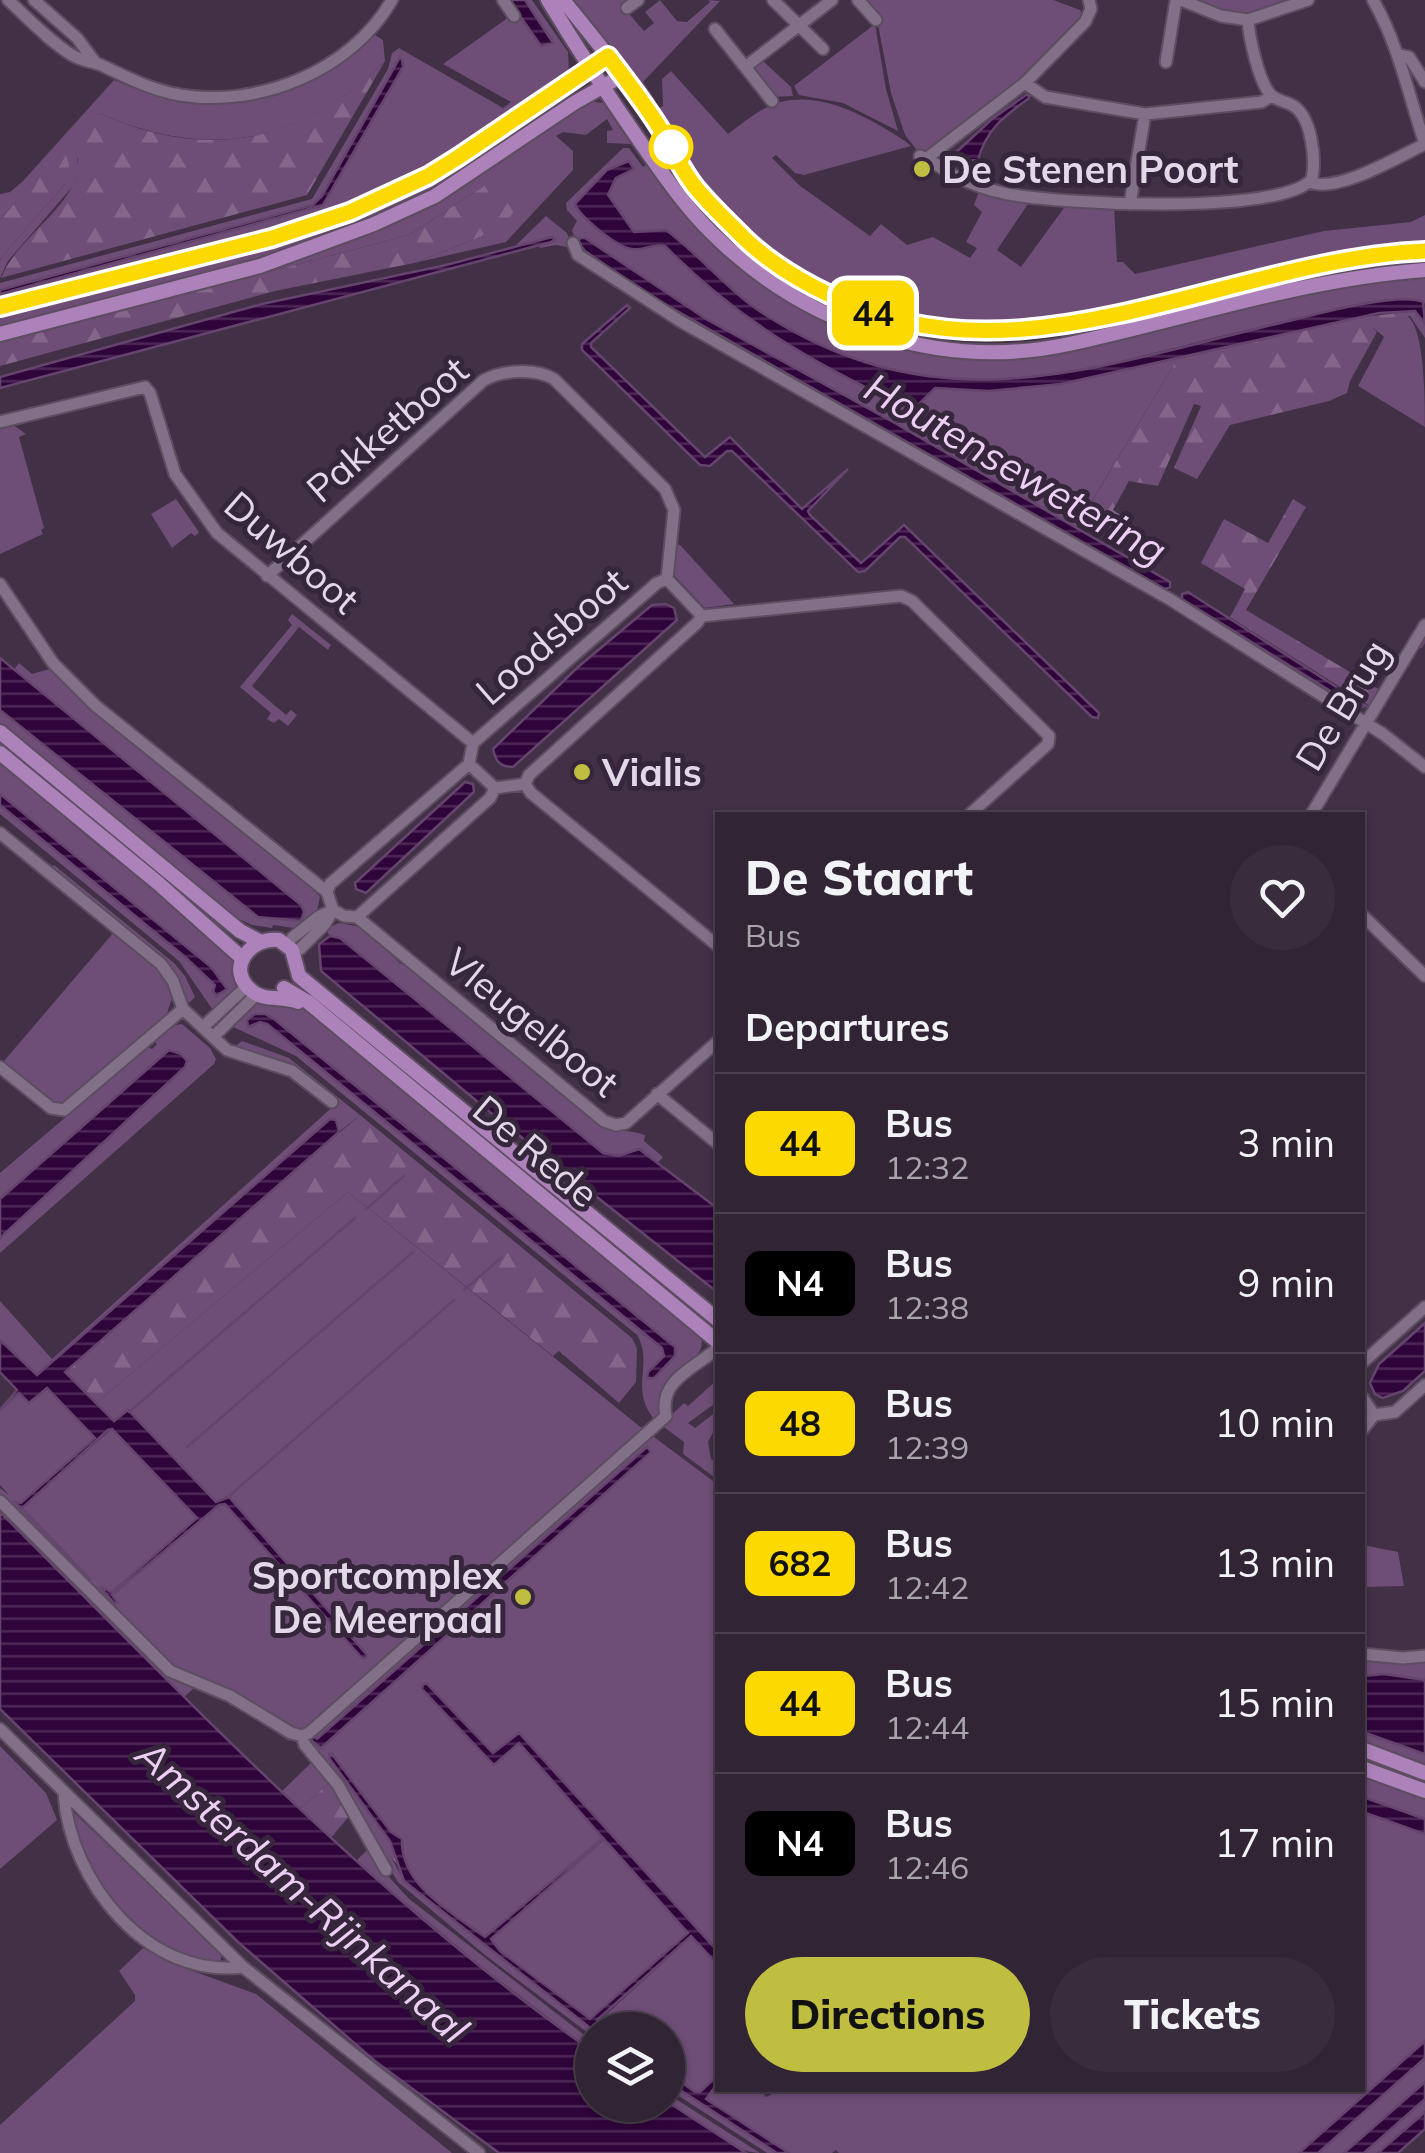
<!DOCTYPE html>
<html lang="en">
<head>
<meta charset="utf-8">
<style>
	body { margin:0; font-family:Mulish,sans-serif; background:#392c3c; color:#f1f3f6; height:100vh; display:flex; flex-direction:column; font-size:38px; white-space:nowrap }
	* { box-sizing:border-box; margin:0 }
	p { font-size:32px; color:#a8a4ac }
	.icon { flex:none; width:55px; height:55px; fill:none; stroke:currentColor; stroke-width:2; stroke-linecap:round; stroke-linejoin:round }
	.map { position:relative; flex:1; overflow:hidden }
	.side { position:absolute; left:715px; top:812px; width:650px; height:1280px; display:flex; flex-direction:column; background:#312434; border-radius:0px; box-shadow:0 2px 8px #0004,0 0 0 2px #4c414f }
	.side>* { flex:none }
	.badge { padding:0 20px; border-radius:15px; font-size:35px; line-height:65px }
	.controls { position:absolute; left:575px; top:2012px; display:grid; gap:20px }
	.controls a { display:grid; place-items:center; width:110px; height:110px; border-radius:50%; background:#312434; box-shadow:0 2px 8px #0004,0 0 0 2px #4c414f; font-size:50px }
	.map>.badge { position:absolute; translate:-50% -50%; box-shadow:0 0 0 5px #fff }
	h2 { padding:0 30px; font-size:38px; line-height:90px }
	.round { display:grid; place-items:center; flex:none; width:105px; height:105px; border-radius:52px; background:#392c3c }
	.summary { display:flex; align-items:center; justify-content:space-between; height:170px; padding:0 30px }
	h1 { font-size:48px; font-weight:800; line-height:75px }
	.primary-button { display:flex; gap:20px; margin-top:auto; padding:20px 30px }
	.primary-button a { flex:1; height:115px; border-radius:60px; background:#c0be41; color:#111; font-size:40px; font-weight:800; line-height:115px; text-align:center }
	.primary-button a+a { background:#392c3c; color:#f1f3f6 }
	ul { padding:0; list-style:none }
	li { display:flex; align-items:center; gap:30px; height:140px; padding:0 30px; border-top:2px solid #4c414f }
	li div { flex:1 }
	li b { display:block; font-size:38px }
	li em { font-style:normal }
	li .badge { min-width:110px; font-weight:700; text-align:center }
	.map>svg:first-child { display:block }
</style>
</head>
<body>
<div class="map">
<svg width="1425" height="2153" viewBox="0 0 1425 2153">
	<defs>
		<pattern id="forest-firs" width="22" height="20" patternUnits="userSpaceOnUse" patternTransform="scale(2.5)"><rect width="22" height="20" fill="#6e4d77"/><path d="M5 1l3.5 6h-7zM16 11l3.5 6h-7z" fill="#83668a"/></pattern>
		<pattern id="water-rules" width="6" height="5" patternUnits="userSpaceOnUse" patternTransform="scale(2.5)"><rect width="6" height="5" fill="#2f043a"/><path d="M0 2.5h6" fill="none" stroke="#4d2856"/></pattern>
	</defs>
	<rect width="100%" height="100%" fill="#413046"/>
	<path fill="#6e4d77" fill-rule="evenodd" d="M525,0H532L568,52L569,73L469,144L421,173L352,205L267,232L0,301V283L312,199L388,69L392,53L399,48L503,108L511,102L443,64L509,17L514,22L521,18L541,46L553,42Z
		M569,0H631L623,7L644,31L654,23L645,12L660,0L677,21L687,22L710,2L709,0L720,1L643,82L655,100L650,103Z
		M862,0H1053L1080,10L1083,17L1023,81L927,154H920L905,135L891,93L877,19Z
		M1195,0H1289C1257,19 1229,15 1195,0Z
		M875,24L886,89L898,131L843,103L799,95L794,86Z
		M375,35L383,40L385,61C302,145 207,161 99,113L77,159L79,170L73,186L8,261L0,278V259L65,184L64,149L0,220V194L10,192L23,181L114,80C184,111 262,112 328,71C345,60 360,43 375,35Z
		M762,60L791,87L793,96L774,97L755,68Z
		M671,71L728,134C743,123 763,106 781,102C824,91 871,119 905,141L911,146L804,175L795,173L776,155L772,158L799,185L870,236L881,224L907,245L933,237L970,258L977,248L966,242L982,212L974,205L979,191L1030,201L997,250L1021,267L1066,205L1114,206L1117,262H1123L1135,274L1324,231L1411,222L1425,215V245C1342,258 1261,271 1179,290C1133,301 1086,316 1039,323C930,340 802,299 729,215C707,191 691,161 672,134L675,131L659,108L663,106L662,79Z
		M588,101L603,103L631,144L607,143V131L613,130L607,119L586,135L563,132L556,136L573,151V170L506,242L414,263L480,237L484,186L409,235L0,343V336L340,244L438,200Z
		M623,148H629L643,167L646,165L705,237L749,277L814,315L896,345L1005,356L1310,289L1383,277L1425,278V304C1399,283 1116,366 1064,374C1025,381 982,384 943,379C868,370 796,341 735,294C712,276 691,252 669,232H634L608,195L616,178L634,169L629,161L607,170L576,204L635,249L659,244L665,246C737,321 821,368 918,405L935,388L989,391L1037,387L1178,358L1075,529L893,422L706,319L585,238L576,242L572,230L577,221L567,210L566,203Z
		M442,175L449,176C403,215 339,233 282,251C189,280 95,303 0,326V315L274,242Z
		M546,216L567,233L572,248L556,245L540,248L539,246L551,242L553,236L513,248Z
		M1406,315C1425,326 1425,399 1425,427L1358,386L1384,337L1364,320Z
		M10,423L26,434L19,437L44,528L41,530L43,534L0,554V426Z
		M176,499L199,532L195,536L191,533L172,548L151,514Z
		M675,542L681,546L734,604L705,608L674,575Z
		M292,614L331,645L328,650L299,627L252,686L286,715L291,710L297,715L288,726L279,719L274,723L267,719L271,713L240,687L292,625L288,620Z
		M19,663L32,674L53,668L90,705L308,884L320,897L317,911L294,928L273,925L272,928L252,925L239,919L0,724V710L258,917L293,921L304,912L301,905L20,677L14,670Z
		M0,759L54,803L71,823L113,858L136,871L235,959L238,987L215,1013L179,961L0,814V805L184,956L215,985L220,977L211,967L0,794Z
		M54,865L174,963L185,976L195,997L189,1003L166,962L51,867Z
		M339,923L361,927L401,964L405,962L605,1127C620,1132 628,1129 645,1135L644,1141L663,1157L657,1164L639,1149L619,1156L603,1153L340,938L330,936L325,929Z
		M114,932L165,976L172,999L167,1013L68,1102L50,1103L20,1079L22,1076L4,1065V1061Z
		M316,996L704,1314L699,1320L312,1002Z
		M258,1002L299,1007L312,1014L698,1331C711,1353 688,1361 674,1372C662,1382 659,1400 660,1416L654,1419C629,1388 654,1364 637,1335L296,1056L231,1026ZM265,1014L364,1091L675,1347V1356L654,1378H648V1372L664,1356L662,1348L267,1024L260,1022L251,1028Z
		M182,1024L210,1048L216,1059L214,1064L0,1253V1238L185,1068L169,1051L0,1199V1173L148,1047L152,1049L157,1044L154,1041L171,1026Z
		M242,1041L289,1058L360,1115L339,1132L336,1120L330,1119L36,1376L0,1340V1301L52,1359L338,1102L296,1067L236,1046Z
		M348,1192L638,1425L717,1484V1943L714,1947L518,1733L494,1754L427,1684H423L422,1689L493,1765L518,1743L689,1933L590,2019L485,1943L411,1878L403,1859V1842L391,1832L331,1753L328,1754L365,1819L374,1825L404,1881L593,2030L592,2036L485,1955L398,1882L309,1742L307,1730L300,1732L173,1669L0,1496V1488L9,1495L0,1485V1410L19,1393L47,1388L95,1438L19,1504L23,1506L112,1429L198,1519L112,1592L101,1587L117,1601L112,1596L219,1505L225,1504L366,1658L367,1655L227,1496L216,1502L128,1411L115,1422L96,1403Z
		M717,1380V1402L688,1423L695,1428L717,1411V1425L708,1442L711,1459L717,1463V1479L683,1454L684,1442L661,1425L684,1403L688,1406Z
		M0,1505L168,1674L226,1699L286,1734L289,1741C259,1721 229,1701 194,1688L184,1697L0,1512Z
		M1363,1545L1398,1552L1404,1586L1363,1587Z
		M1362,1656L1425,1660V1680L1384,1674L1363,1676Z
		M1362,1732L1425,1754V1765L1363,1742Z
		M299,1745L336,1786L329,1783L300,1809L280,1793L313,1761L297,1747Z
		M0,1746L46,1793L57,1820L0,1869Z
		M1363,1774L1425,1796V1819L1363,1797Z
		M67,1806L222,1954L220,1963L217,1965L165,1949L112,1907L96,1884Z
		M1363,1812L1425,1834V2041L1299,2153H839L836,2150L832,2153H789L706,2099L717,2084L718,2090H761L766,2097L780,2090H1362Z
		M370,1847L389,1877L408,1898L592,2041V2051L482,1967L356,1861Z
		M692,1936L717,1964V2076L700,2092H695L668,2073V2030H606L597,2023Z
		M143,1948L168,1962L256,1994L452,2153H0V2125L135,2001V1995L119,1971Z
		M1425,2058V2082L1344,2153H1318Z
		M668,2082L777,2153H767L668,2089Z
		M668,2094L760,2153C732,2153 692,2118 668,2102Z
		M1425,2099V2112L1378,2153H1364Z"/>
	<path fill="url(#forest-firs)" d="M385,61L307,195L1,278C15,241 69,209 77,174C80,165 76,152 75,142L99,113C206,162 302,144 385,61Z
		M64,148L69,165L65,184L0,259V220Z
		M504,183L518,203L511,216L480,237L414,263L275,291L0,366V343L409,235L484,186Z
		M1416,311L1425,324V338L1410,316L1366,320L1377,332L1350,381L1347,393L1329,401L1230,425L1197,479L1174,468L1201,406L1194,404L1158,486L1129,481L1113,510L1141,529L1134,540L1085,513L1178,358L1337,320Z
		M1293,499L1306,507L1246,610L1380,690L1370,706L1230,617L1245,589L1201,563L1224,519L1268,543Z
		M360,1115L632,1338L637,1349L636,1382L619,1403L559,1351L553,1356L348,1192L96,1403L65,1372Z
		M621,1624L631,1636L532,1727L522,1715Z
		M328,1754L390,1841L397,1864C383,1850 381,1830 365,1819L325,1760Z
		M329,1783L333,1784L351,1814L330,1839L300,1809Z"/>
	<path fill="url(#water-rules)" stroke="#65446e" stroke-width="2.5" fill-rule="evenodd" d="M509,0H525L553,43L541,46Z
		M399,59H402L403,67L323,205L0,294V290L313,205L322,196Z
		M1026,95H1030L1028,99C1003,117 986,130 978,160L961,161L950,158L992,119Z
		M629,161L634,169L616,178L608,195L634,232L666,230C701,256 727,290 764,314C947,432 1105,363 1297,319C1324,312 1400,292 1423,302L1425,324L1415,311L1379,313L1061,384L989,391L935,388L915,408H908C813,363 739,321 665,246C653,243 643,251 632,249C617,247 580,217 575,204L607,170Z
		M552,237L555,239L551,242L0,388V377L262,304L446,265Z
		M580,238H585L706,319L893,422L1170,582V587L1165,589L649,295L585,251L578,242Z
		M627,305L630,308L591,343V347L705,457L730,437L802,509L848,469L808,511L810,515L861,563L904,525L1099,713L1098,718L1092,717L905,537H900L865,571L858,572L732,451H727L710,466L700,465L582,350V344Z
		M1188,592L1366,706L1358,708L1182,599V594Z
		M666,604L674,608L677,620L513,767C499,766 496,762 493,749L578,667L652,605Z
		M0,658L301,905L304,912L301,921L258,917L0,710Z
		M465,782L473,784L474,792L366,893L356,889L355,883Z
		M0,794L211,967L227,989L216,996L213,991L215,985L184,956L0,805Z
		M330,936L340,938L603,1153L619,1156L639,1149L717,1208V1292L497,1118L321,971L319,944Z
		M255,1014H265L274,1019L675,1347V1356L654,1378H647L648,1372L664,1356L662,1348L267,1024L260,1022L248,1027L247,1020Z
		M169,1050L181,1054L187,1061L185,1067L0,1238V1199Z
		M330,1119L336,1120L339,1132L65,1372L114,1421L128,1410L216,1502L229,1497L367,1655L366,1658H362L225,1504L219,1505L112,1595L117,1602L115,1604L100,1587L112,1592L197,1518L112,1429L108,1430L22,1508L91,1580L15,1502L21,1503L95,1438L47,1388L29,1403L19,1393L0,1410L17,1390L0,1372V1340L37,1375Z
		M1425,1323V1371L1403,1391L1383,1398L1375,1394L1370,1383L1379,1364Z
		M647,1447L651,1452L321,1748L311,1740L313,1736L317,1739Z
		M0,1512C189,1701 373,1897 592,2051V2105H668V2102L746,2153H499L375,2061L239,1943L0,1709Z
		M1384,1674L1425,1680V1754L1363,1732V1676Z
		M423,1684H427L493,1753L519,1733L713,1946L717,1943V1964L691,1936L597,2020L606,2030H593L404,1881L390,1841L329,1758L331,1753L391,1832L402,1839C400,1885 451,1912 485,1937L603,1838L519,1743L494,1765L422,1689ZM604,1839L688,1933L590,2019L500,1951L491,1939Z
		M1363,1797L1425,1819V1834L1363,1812Z
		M1425,2041V2058L1318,2153H1299Z
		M668,2073L695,2092H700L717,2076V2084L706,2099L789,2153H777L668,2082Z
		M1425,2082V2099L1364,2153H1344Z
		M1425,2112V2129L1398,2153H1378Z"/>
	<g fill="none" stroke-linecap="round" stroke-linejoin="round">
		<path stroke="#65446e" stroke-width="2.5" d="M1421,647L1425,641
			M366,1209L404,1176
			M464,1290L502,1257
			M129,1412L355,1218
			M187,1447L413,1252
			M228,1497L454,1300"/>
		<defs>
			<path id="minor" d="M8,0C28,18 49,41 72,55C81,61 91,61 101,65C126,77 151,90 180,95C259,108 351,71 392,0
				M34,0L77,38L95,62
				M503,0L514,16
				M773,0L823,49
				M858,0L876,20
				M1181,0L1221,16L1248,20L1308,0
				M627,8L638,0
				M715,29L772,101
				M1400,55L1409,57L1425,82
				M1166,62L1176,0
				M745,67L832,0
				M1025,83L1045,97L1145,114L1262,102L1271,96
				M920,156C932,160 942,169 953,175C969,183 986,189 1003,193C1053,204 1281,216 1312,179C1316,159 1312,116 1292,105C1285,101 1277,101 1271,95C1259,83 1249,37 1248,20
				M927,158L1025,83L1085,22L1091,9L1089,0
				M1310,182C1336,194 1400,156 1425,144C1408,94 1399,45 1373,0
				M1130,204L1145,114
				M573,243L578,255L680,321L1171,600L1383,734L1425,767
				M0,422L145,387L150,393L175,474L217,533L473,743
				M267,576L484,380C504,370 534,368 554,379L665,489L674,510L667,579
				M0,584L53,663L96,706L327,892
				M702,616L901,596L912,601L1049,736L1048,744L969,815
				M469,764L495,788
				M525,784L531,793L718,946
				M1311,815L1425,625
				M0,833L161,964L173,981L183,1009L227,1050L292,1071L332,1102
				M327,892L330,884L469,764L473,743L657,583L667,579L702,616L697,623L529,775L525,784L495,788L490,798L357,917
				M327,892L333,910L344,916L357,917
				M1362,915L1425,976
				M357,917L604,1121L616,1125L626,1123L718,1041
				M292,938L318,917L333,910
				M300,949L325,924L333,910
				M203,1027L246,987
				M213,1037L256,995
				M0,1067L51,1108L64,1110L183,1009
				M657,1094L718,1144
				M1362,1363L1425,1307
				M1362,1397L1374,1415
				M1362,1430L1374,1415L1395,1412L1425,1385
				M0,1501L170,1671L230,1696L291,1733L302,1736L305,1745L338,1785L386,1870
				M1362,1654L1403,1658L1425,1656
				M0,1729L243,1967L479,2153
				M302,1736L309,1733L666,1416C658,1380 695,1368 718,1348
				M64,1794C70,1882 148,1979 243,1967"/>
			<path id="major" d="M548,0C577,48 607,94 639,140C662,173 685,207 714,235C807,326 940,372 1069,344C1188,318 1303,279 1425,270
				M563,0C590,33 617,66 642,101C660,128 675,158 694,185C708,204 728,223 746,240C824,312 936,343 1040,329C1072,325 1105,316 1136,308C1231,285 1327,255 1425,251
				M0,307L272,237L350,212L429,175L485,141L608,56
				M0,334L260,266L374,224L435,196L574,103L623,75
				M0,732L240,931L259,941
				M0,753L158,883L242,958
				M299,976L718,1320
				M284,988L308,1002L718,1342
				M298,1002C283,995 265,1002 252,991C224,969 251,936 279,940L292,950L299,976
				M1362,1749L1425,1773
				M1362,1768L1425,1791"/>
		</defs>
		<use href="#minor" stroke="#5c4d60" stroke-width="15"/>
		<use href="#major" stroke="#5c4d60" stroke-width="18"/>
		<use href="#minor" stroke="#826f88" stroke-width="11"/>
		<use href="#major" stroke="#ad81ba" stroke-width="14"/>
	</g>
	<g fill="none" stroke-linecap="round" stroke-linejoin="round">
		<defs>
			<path id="line" d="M0,307L272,238L350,212L428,176L457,158L608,56C626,80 645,104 661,130C672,149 682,171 696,188C711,206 728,222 744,238C769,262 800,281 832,296C1023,392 1229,259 1425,251"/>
		</defs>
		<use href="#line" stroke="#fff" stroke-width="22"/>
		<use href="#line" stroke="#fcd900" stroke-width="15"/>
	</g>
	<circle fill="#fff" stroke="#fcd900" stroke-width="5" cx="671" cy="147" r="20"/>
	<g fill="#c0be41" stroke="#36263b" stroke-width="4">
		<circle cx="922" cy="169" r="10"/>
		<circle cx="582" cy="772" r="10"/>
		<circle cx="523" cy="1597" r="10"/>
	</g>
	<g text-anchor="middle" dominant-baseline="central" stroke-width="10" stroke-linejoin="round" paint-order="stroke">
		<g font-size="38" font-weight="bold" fill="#e3d8e7" stroke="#36263b" text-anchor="start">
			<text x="942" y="169">De Stenen Poort</text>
			<text x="602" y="772">Vialis</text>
			<text x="503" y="1575" text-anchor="end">Sportcomplex<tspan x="503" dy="44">De Meerpaal</tspan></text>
		</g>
		<g font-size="38" fill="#e3d8e7" stroke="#36263b">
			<text transform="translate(387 429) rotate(-41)">Pakketboot</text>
			<text transform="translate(292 552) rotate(41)">Duwboot</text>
			<text transform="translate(551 636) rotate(-41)">Loodsboot</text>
			<text transform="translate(1342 705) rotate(-59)">De Brug</text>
			<text transform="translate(532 1022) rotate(39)">Vleugelboot</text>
			<text transform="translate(536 1151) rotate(40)">De Rede</text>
		</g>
		<g font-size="40" font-style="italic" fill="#edcff6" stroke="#36263b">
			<text transform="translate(1016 468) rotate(30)">Houtensewetering</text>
			<text transform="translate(303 1891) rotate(42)">Amsterdam-Rijnkanaal</text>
		</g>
	</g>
</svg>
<div class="controls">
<a><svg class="icon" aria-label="layers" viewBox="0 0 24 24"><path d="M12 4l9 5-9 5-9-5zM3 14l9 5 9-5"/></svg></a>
</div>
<b class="badge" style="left:873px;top:313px;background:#fcd900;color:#111">44</b>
<section class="side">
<div class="summary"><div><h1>De Staart</h1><p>Bus</p></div><a class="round"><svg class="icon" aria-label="heart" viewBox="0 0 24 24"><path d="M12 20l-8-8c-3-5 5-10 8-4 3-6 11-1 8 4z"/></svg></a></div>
<h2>Departures</h2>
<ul>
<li><span class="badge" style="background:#fcd900;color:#111">44</span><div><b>Bus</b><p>12:32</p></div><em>3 min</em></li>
<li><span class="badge" style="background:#000;color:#fff">N4</span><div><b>Bus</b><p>12:38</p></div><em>9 min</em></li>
<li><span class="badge" style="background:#fcd900;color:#111">48</span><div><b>Bus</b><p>12:39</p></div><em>10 min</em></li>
<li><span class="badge" style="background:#fcd900;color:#111">682</span><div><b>Bus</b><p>12:42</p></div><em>13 min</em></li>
<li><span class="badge" style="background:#fcd900;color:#111">44</span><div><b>Bus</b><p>12:44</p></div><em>15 min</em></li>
<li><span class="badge" style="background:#000;color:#fff">N4</span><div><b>Bus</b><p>12:46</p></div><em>17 min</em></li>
</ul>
<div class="primary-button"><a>Directions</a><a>Tickets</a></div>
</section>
</div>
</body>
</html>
